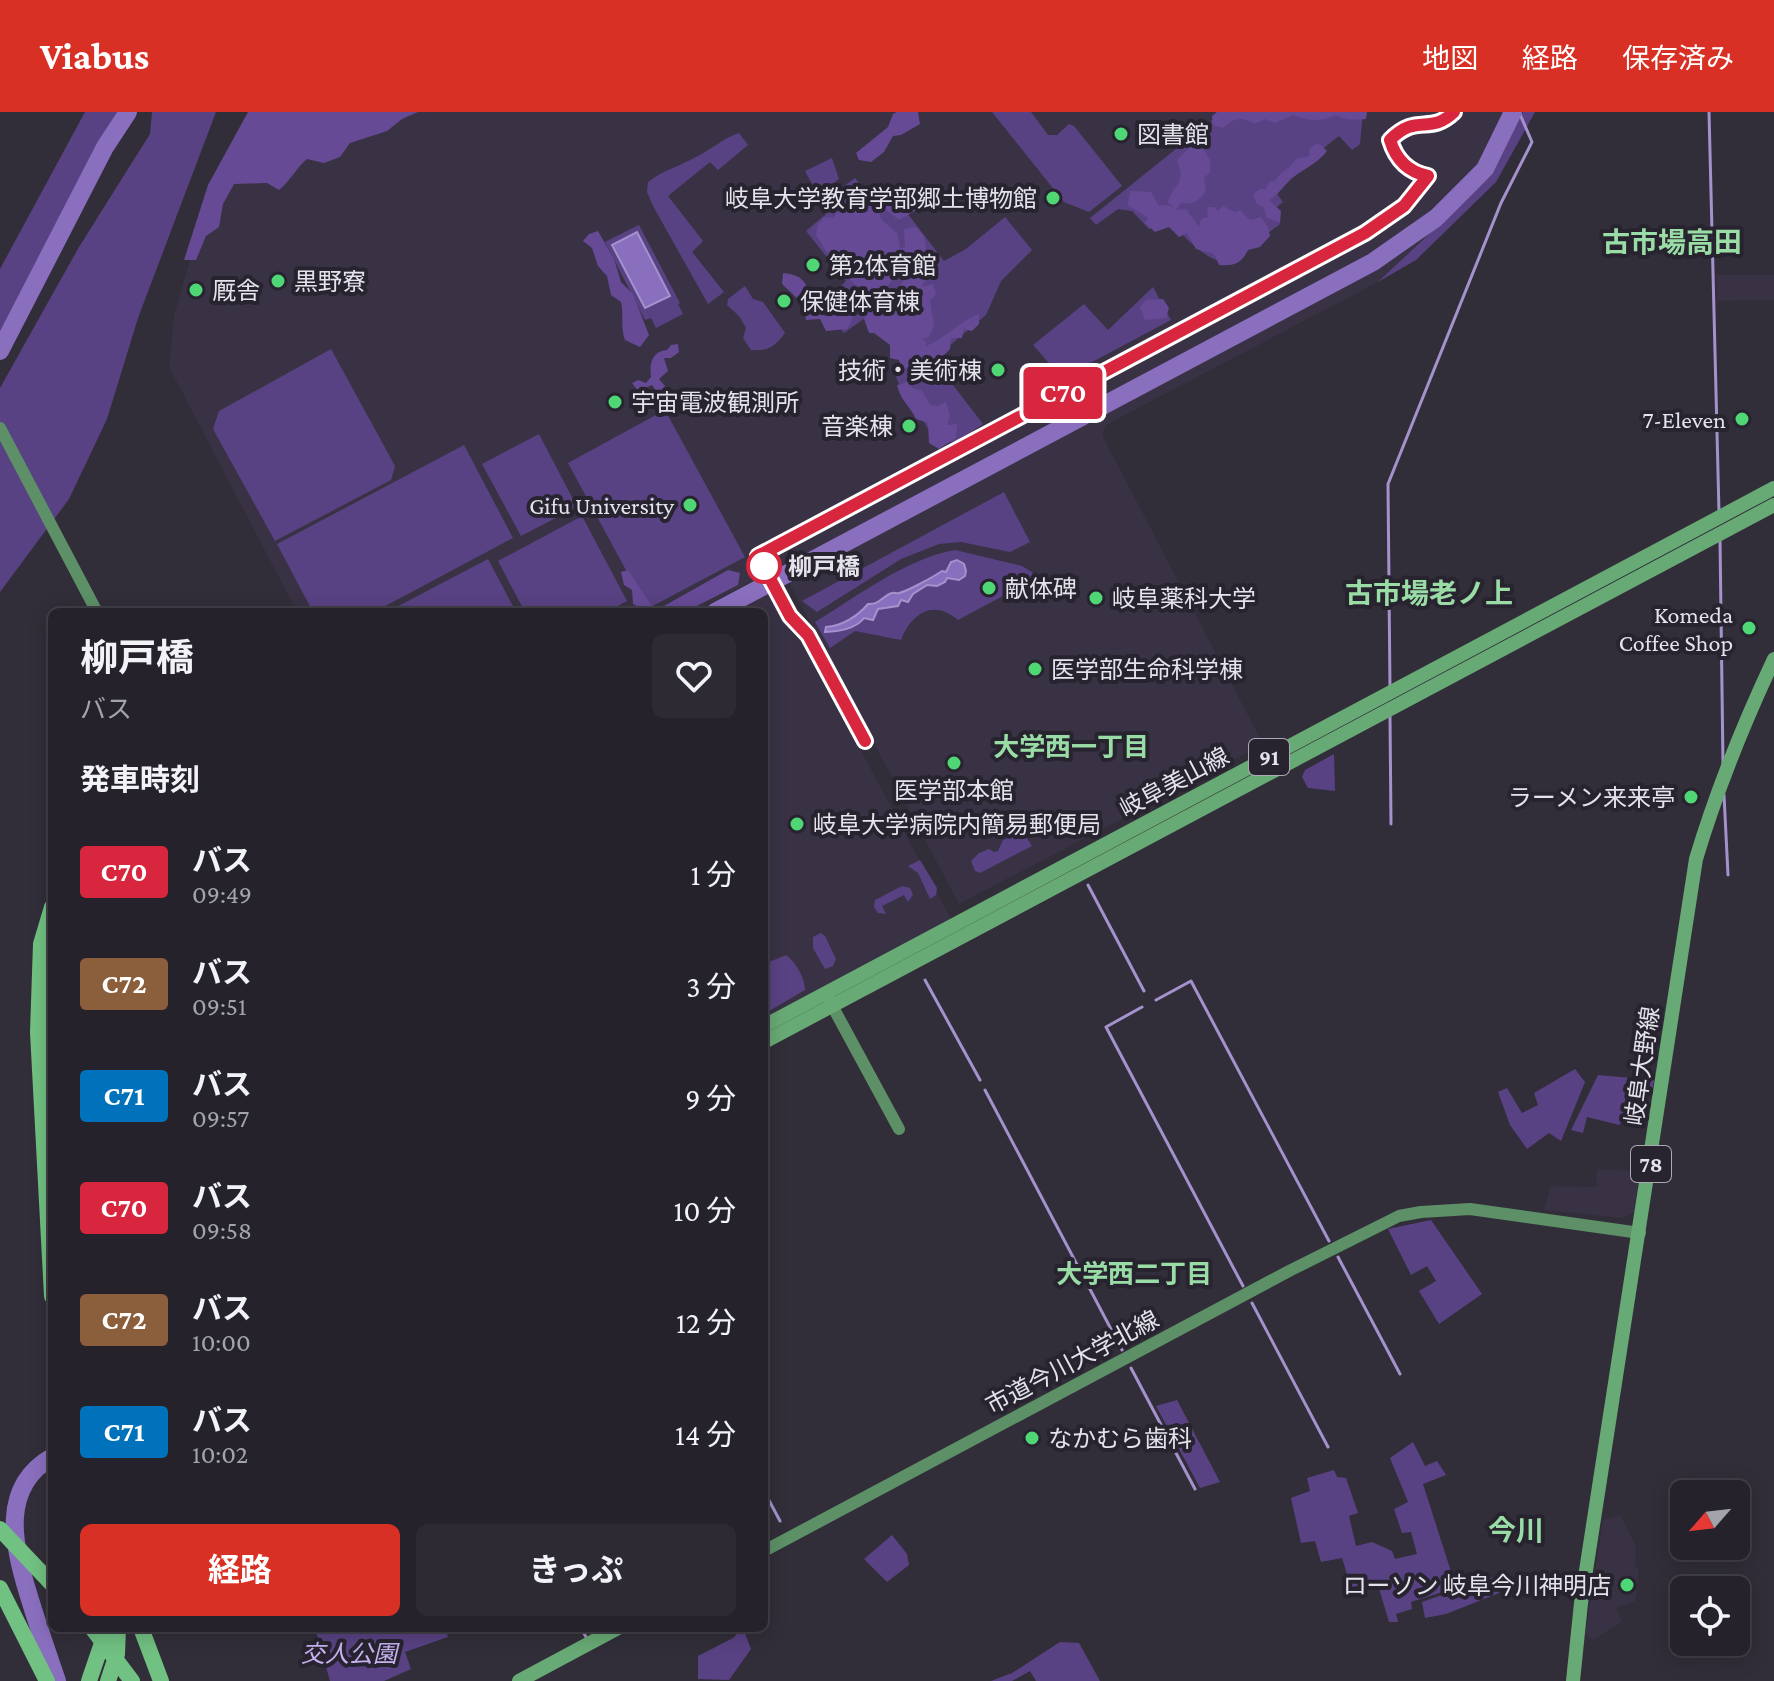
<!DOCTYPE html>
<html lang="ja">
<head>
<meta charset="utf-8">
<style>
	body { margin:0; font-family:"Crimson Pro","Noto Sans JP",serif; background:#2d2a33; color:#f1f3f6; height:100vh; display:flex; flex-direction:column; font-size:30px; white-space:nowrap }
	* { box-sizing:border-box; margin:0 }
	p { font-size:26px; color:#a3a4a9 }
	.icon { flex:none; width:44px; height:44px; fill:none; stroke:currentColor; stroke-width:2; stroke-linecap:round; stroke-linejoin:round }
	.map { position:relative; flex:1; overflow:hidden }
	.details { position:absolute; left:48px; top:496px; width:720px; height:1024px; display:flex; flex-direction:column; background:#25222b; border-radius:12px; box-shadow:0 4px 20px #0003,0 0 0 2px #423f47 }
	.details>* { flex:none }
	.badge { padding:0 16px; border-radius:6px; font-size:28px; line-height:52px }
	.needle { width:52px; rotate:242deg }
	.fabs { position:absolute; left:1670px; top:1368px; display:grid; gap:16px }
	.fabs a { display:grid; place-items:center; width:80px; height:80px; border-radius:12px; background:#25222b; box-shadow:0 4px 20px #0003,0 0 0 2px #423f47; font-size:40px }
	.map>.badge { position:absolute; translate:-50% -50%; box-shadow:0 0 0 4px #fff }
	h2 { padding:0 32px; font-size:30px; line-height:72px }
	.round { display:grid; place-items:center; flex:none; width:84px; height:84px; border-radius:12px; background:#2d2a33 }
	.summary { display:flex; align-items:center; justify-content:space-between; height:136px; padding:0 32px }
	h1 { font-size:38px; font-weight:700; line-height:60px }
	.button { display:flex; gap:16px; margin-top:auto; padding:16px 32px }
	.button a { flex:1; height:92px; border-radius:12px; background:#d93025; color:#fff; font-size:32px; font-weight:700; line-height:92px; text-align:center }
	.button a+a { background:#2d2a33; color:#f1f3f6 }
	ul { padding:0; list-style:none }
	li { display:flex; align-items:center; gap:24px; height:112px; padding:0 32px }
	li div { flex:1 }
	li b { display:block; font-size:30px }
	li em { font-style:normal }
	li .badge { min-width:88px; font-weight:700; text-align:center }
	header { display:flex; align-items:center; gap:48px; box-sizing:border-box; height:112px; padding:0 40px; background:#d93025; color:#fff }
	header strong { font-size:38px }
	nav { display:flex; gap:44px; margin-inline-start:auto; font-size:28px }
	.map>svg:first-child { display:block }
</style>
</head>
<body>
<header>
<strong>Viabus</strong>
<nav><a>地図</a><a>経路</a><a>保存済み</a></nav>
</header>
<div class="map">
<svg width="1774" height="1569" viewBox="0 0 1774 1569">
	<rect width="100%" height="100%" fill="#312e39"/>
	<path fill="#383244" d="M260,0H1521L1493,63L1378,170L1106,313L1102,323L1261,628L1257,636L959,792L785,463L750,470L695,500H297L169,255L174,204L192,140Z
		M1716,163H1774V188L1717,189Z
		M774,476L951,807L764,907V500H729Z
		M1597,1057L1640,1059L1634,1100L1623,1106L1544,1098L1551,1074L1596,1075Z
		M1621,1403L1636,1435L1635,1455L1639,1456L1635,1489L1616,1496L1622,1510L1592,1528L1585,1522L1603,1408Z"/>
	<path fill="#594283" d="M85,0H123L0,227V157Z
		M152,0H216L138,206L107,307L69,387L0,480V276L79,135L150,22Z
		M992,0H1031L1048,23H1057L1069,12L1074,14L1122,74L1089,100L1064,90Z
		M1222,0H1363L1360,32L1352,38L1339,24L1273,76L1283,90L1271,100L1280,112L1229,150C1209,152 1186,126 1173,113L1149,117L1132,99L1118,97L1096,113L1090,106Z
		M1523,0H1535L1496,70L1416,148L1378,170L1492,63Z
		M739,21L748,33L718,58L710,50L668,84L703,129L692,140L724,180L708,192L653,94L647,80L648,70C663,58 678,55 694,46C710,39 723,26 739,21Z
		M832,46L839,67L818,83L805,59Z
		M855,66L879,96L894,84L944,149L966,137L1005,105L1032,138L1001,169L986,203L936,245L946,264L983,312L958,329L934,332C927,306 906,289 896,265L908,251L872,201L844,221L822,193L846,169L806,119L826,102L820,91Z
		M639,113L680,191L678,192L683,202L656,216L651,206L645,208L605,130Z
		M745,174L753,187L763,190L785,221C774,235 769,239 751,238L743,226L746,216L739,204L727,193L728,187Z
		M1153,175L1171,208L1062,266L1033,233L1084,192L1108,218Z
		M331,237L395,354L391,368L275,429L213,317L219,299Z
		M665,298L745,445L647,497L568,351Z
		M539,322L577,395L521,424L482,352Z
		M464,333L513,426L374,500H313L277,432Z
		M1004,380L1030,430L1010,440L961,430L939,432L901,447L817,500L802,489Z
		M582,404L627,489L607,500H525L498,449Z
		M955,438L1022,454L1032,460L1036,466L958,508C933,486 911,502 901,528L855,519L830,536L815,510C858,484 905,447 955,438Z
		M488,447L516,500H387Z
		M1334,642L1335,679L1308,676L1302,665L1305,658Z
		M1023,720L1032,734L980,761L975,759L971,749L979,741L989,737L994,740L998,739L1003,728Z
		M920,748L937,776L936,783L930,787L918,761L908,754Z
		M902,774L910,776L913,783L908,790L904,783L882,794L886,802L878,801L874,795L875,788Z
		M821,821L825,824L836,847L833,854L825,857L813,836V825Z
		M786,843C796,850 805,866 805,878L764,902V852Z
		M1575,957L1585,970L1561,1029L1549,1021L1527,1037L1510,1013L1498,980L1507,976L1522,1001L1538,993L1534,981Z
		M1598,963L1654,968L1652,980L1633,978L1625,1006L1619,1013L1587,1005L1583,1021L1571,1018Z
		M1431,1108L1482,1182L1439,1212L1419,1179L1436,1169L1427,1154L1411,1163L1388,1117Z
		M1177,1288L1220,1370L1200,1376L1156,1294Z
		M1413,1330L1425,1354L1437,1349L1446,1363L1423,1372L1454,1469L1481,1462L1480,1468L1411,1490L1412,1497L1396,1502L1398,1510H1389L1377,1470L1351,1475L1342,1446L1321,1450L1315,1429L1301,1431L1291,1386L1310,1379L1307,1366L1334,1358L1337,1365L1346,1366L1358,1401L1349,1404L1356,1434L1372,1430L1392,1439L1395,1447L1417,1442L1411,1420L1402,1421L1394,1397L1408,1390L1390,1346Z
		M892,1423L907,1442L909,1453L887,1470L864,1447Z
		M1499,1463V1481L1446,1502L1425,1506L1422,1490Z
		M315,1516H445L448,1525L405,1540L411,1557L384,1569H330Z
		M743,1516L751,1537L729,1568L698,1567V1544L733,1526Z
		M1060,1530L1079,1531L1100,1569H1036L1030,1559L1012,1569H991L1012,1561Z"/>
	<path fill="#664a96" d="M248,0H418L402,7L387,19L350,31L340,45L324,51L307,47C296,56 291,68 279,78L267,71L234,72L223,92L219,115L206,124L196,148H184L208,73Z
		M897,0H918L920,12L901,23L893,24L884,40L871,50L859,48L856,41L888,15L893,2Z
		M1217,0H1367L1366,7C1355,8 1344,8 1335,3C1323,10 1306,9 1293,3L1275,11L1265,7L1254,12C1242,4 1233,6 1224,16L1213,13L1212,4Z
		M1200,31L1210,48V60L1204,66L1206,79C1199,89 1193,93 1181,91L1176,98L1186,97L1199,115L1201,107L1208,105L1207,95H1214L1218,99L1223,94L1235,100L1240,98L1250,108L1261,105L1268,115L1270,124L1260,135L1248,138C1241,152 1234,154 1219,153L1214,142L1196,137L1187,121L1179,125L1169,115L1155,120L1145,111L1148,106L1128,93L1130,79L1151,80L1159,94L1168,93L1174,96L1168,90C1174,69 1187,74 1177,48L1187,38Z
		M1317,32L1321,33L1327,39C1317,52 1303,57 1291,67C1283,75 1277,84 1269,88L1281,99L1280,111L1266,105L1264,95L1257,92L1253,82L1260,77H1266L1269,70L1275,69C1280,59 1291,57 1296,47L1309,44L1310,36Z
		M907,80L916,85L918,97L899,108L883,96L886,88L896,87Z
		M867,85L879,98L881,107L897,121L900,136L905,135L904,117L916,115L924,124L926,136C916,155 891,163 883,181L865,187L858,180L860,175C848,169 846,162 843,149L826,139L816,123L818,112L824,105L834,106L836,101L847,99L846,91L856,92L858,88Z
		M598,119L614,147L621,170L633,182L649,223L640,235L625,228C620,215 624,203 621,190L611,183L607,164L598,154L592,136L583,129L589,122Z
		M930,148L933,158L921,175L933,172L936,182L930,189L934,214L929,225L921,227L927,230L925,234C937,232 962,208 979,202V212L972,219L964,217L962,226H951L950,237L941,246L925,248L924,243L920,246L918,253L902,258L899,248L890,246V233L874,221H869L864,207L869,194C895,187 906,159 930,148Z
		M783,161C808,164 802,172 817,187V196L826,187L844,177C853,191 857,203 847,217L826,219L820,207L806,208L804,193L782,172Z
		M1163,187L1169,196L1166,206L1145,208L1140,195L1146,188Z
		M678,232L679,240L671,246H664L668,259L659,267L665,274L661,283L657,281L652,273L638,279L632,271L638,268L646,271L651,265C649,252 652,239 667,238L671,233Z
		M907,270L912,276L922,279L930,293L938,294L946,290L950,304L947,313L957,312L956,326L939,337L929,331L928,311L916,307C910,294 900,288 897,273Z
		M628,458L655,499L728,458L740,461L738,473L685,500H628L636,494L633,492L632,478L624,473L621,460Z"/>
	<path fill="#8a6fbf" stroke="#a592cc" stroke-width="2" d="M637,120L670,184L645,196L612,133Z
		M957,448L964,452L966,459L965,464L959,468L947,466L945,470L937,474L927,473L913,482L908,490L901,488L898,494L878,497L873,508L864,506C856,517 837,520 825,520L826,515C842,514 858,504 868,492C880,493 882,484 892,481C894,480 897,482 899,481C908,479 933,465 942,459L946,460L951,450Z"/>
	<g fill="none" stroke-linecap="round" stroke-linejoin="round">
		<path stroke="#a592cc" stroke-width="3" d="M1709,0L1719,400
			M1720,427L1723,652
			M1390,576L1388,372L1501,91L1532,30L1519,0
			M1390,604L1391,712
			M1724,683L1728,763
			M1088,773L1144,879
			M925,868L980,968
			M1156,888L1191,869L1329,1129
			M1142,895L1106,915L1243,1174
			M985,978L1122,1238
			M1338,1145L1400,1262
			M1252,1191L1328,1335
			M1131,1256L1195,1377
			M764,1379L780,1409
			M581,1516L586,1525"/>
		<path stroke="#8a6fbf" stroke-width="18" d="M0,239L105,35L128,0
			M715,500L1373,150L1436,106L1485,57L1513,0
			M52,1345C0,1375 13,1433 28,1481C37,1511 47,1540 57,1569"/>
		<path stroke="#5d9067" stroke-width="12" d="M0,316L97,500
			M828,886L899,1017
			M764,1439L1291,1158L1399,1104L1421,1100L1470,1097L1640,1121"/>
		<path stroke="#68aa75" stroke-width="14" d="M764,914L1774,376
			M764,930L1774,393
			M519,1569L618,1516
			M1573,1569L1581,1491L1696,747C1717,677 1743,613 1774,547"/>
		<path stroke="#71c182" stroke-width="16" d="M52,795L41,832L38,920L52,1184
			M49,890L52,968
			M0,1417L52,1472
			M0,1476L47,1569
			M141,1516L161,1569
			M89,1569L102,1531L103,1516
			M108,1569L117,1542L118,1516"/>
		<path stroke="#71c182" stroke-width="16" d="M92,1516L132,1569"/>
	</g>
	<g fill="none" stroke-linecap="round" stroke-linejoin="round">
		<defs>
			<path id="line" d="M865,629L808,523L790,504L758,444L1365,121L1404,94L1428,64C1408,60 1396,48 1390,28C1418,0 1429,24 1454,0"/>
		</defs>
		<use href="#line" stroke="#fff" stroke-width="18"/>
		<use href="#line" stroke="#d7263d" stroke-width="12"/>
	</g>
	<g fill="#4fd675" stroke="#27242f" stroke-width="3">
		<circle cx="1121" cy="22" r="8"/>
		<circle cx="1053" cy="86" r="8"/>
		<circle cx="813" cy="153" r="8"/>
		<circle cx="278" cy="169" r="8"/>
		<circle cx="196" cy="178" r="8"/>
		<circle cx="784" cy="189" r="8"/>
		<circle cx="998" cy="258" r="8"/>
		<circle cx="615" cy="290" r="8"/>
		<circle cx="1742" cy="307" r="8"/>
		<circle cx="909" cy="314" r="8"/>
		<circle cx="690" cy="393" r="8"/>
		<circle cx="989" cy="476" r="8"/>
		<circle cx="1096" cy="486" r="8"/>
		<circle cx="1749" cy="516" r="8"/>
		<circle cx="1035" cy="557" r="8"/>
		<circle cx="954" cy="651" r="8"/>
		<circle cx="1691" cy="685" r="8"/>
		<circle cx="797" cy="712" r="8"/>
		<circle cx="1032" cy="1326" r="8"/>
		<circle cx="1627" cy="1473" r="8"/>
	</g>
	<circle fill="#fff" stroke="#d7263d" stroke-width="4" cx="764" cy="454" r="16"/>
	<g text-anchor="middle" dominant-baseline="central" stroke-width="8" stroke-linejoin="round" paint-order="stroke">
		<g fill="#27242f" stroke="#aba9b2" stroke-width="2">
			<rect x="1249" y="627" width="40" height="36" rx="6"/>
			<rect x="1631" y="1034" width="40" height="36" rx="6"/>
		</g>
		<g font-size="22" font-weight="bold" fill="#e4e2ea">
			<text x="1269" y="645">91</text>
			<text x="1651" y="1052">78</text>
		</g>
		<g font-size="24" fill="#e4e2ea" stroke="#27242f" text-anchor="start">
			<text x="1137" y="22">図書館</text>
			<text x="1037" y="86" text-anchor="end">岐阜大学教育学部郷土博物館</text>
			<text x="829" y="153">第2体育館</text>
			<text x="294" y="169">黒野寮</text>
			<text x="212" y="178">厩舎</text>
			<text x="800" y="189">保健体育棟</text>
			<text x="982" y="258" text-anchor="end">技術・美術棟</text>
			<text x="631" y="290">宇宙電波観測所</text>
			<text x="1726" y="307" text-anchor="end">7-Eleven</text>
			<text x="893" y="314" text-anchor="end">音楽棟</text>
			<text x="674" y="393" text-anchor="end">Gifu University</text>
			<text x="1005" y="476">献体碑</text>
			<text x="1112" y="486">岐阜薬科大学</text>
			<text x="1733" y="502" text-anchor="end">Komeda<tspan x="1733" dy="28">Coffee Shop</tspan></text>
			<text x="1051" y="557">医学部生命科学棟</text>
			<text x="954" y="678" text-anchor="middle">医学部本館</text>
			<text x="1675" y="685" text-anchor="end">ラーメン来来亭</text>
			<text x="813" y="712">岐阜大学病院内簡易郵便局</text>
			<text x="1048" y="1326">なかむら歯科</text>
			<text x="1611" y="1473" text-anchor="end">ローソン 岐阜今川神明店</text>
		</g>
		<g font-size="24" font-weight="bold" fill="#e4e2ea" stroke="#27242f" text-anchor="start">
			<text x="788" y="454">柳戸橋</text>
		</g>
		<g font-size="24" fill="#e4e2ea" stroke="#27242f">
			<text transform="translate(1174 670) rotate(-28)">岐阜美山線</text>
			<text transform="translate(1642 954) rotate(-82)">岐阜大野線</text>
			<text transform="translate(1072 1250) rotate(-28)">市道今川大学北線</text>
		</g>
		<g font-size="24" font-style="italic" fill="#c6b2f2" stroke="#27242f">
			<text x="349" y="1541">交人公園</text>
		</g>
		<g font-size="26" font-weight="bold" fill="#9adca6" stroke="#27242f">
			<text x="1071" y="635">大学西一丁目</text>
			<text x="1134" y="1162">大学西二丁目</text>
		</g>
		<g font-size="28" font-weight="bold" fill="#9adca6" stroke="#27242f">
			<text x="1672" y="130">古市場高田</text>
			<text x="1429" y="481">古市場老ノ上</text>
			<text x="1516" y="1418">今川</text>
		</g>
	</g>
</svg>
<div class="fabs">
<a><svg class="needle" viewBox="-14 -14 28 28"><path d="M0-13l5 13h-10z" fill="#e53935"/><path d="M0 13l5-13h-10z" fill="#a3a4a9"/></svg></a>
<a><svg class="icon" aria-label="locate" viewBox="0 0 24 24"><circle cx="12" cy="12" r="6"/><path d="M12 2v4M12 18v4M2 12h4M18 12h4"/></svg></a>
</div>
<b class="badge" style="left:1063px;top:281px;background:#d7263d;color:#fff">C70</b>
<section class="details">
<div class="summary"><div><h1>柳戸橋</h1><p>バス</p></div><a class="round"><svg class="icon" aria-label="heart" viewBox="0 0 24 24"><path d="M12 20l-8-8c-3-5 5-10 8-4 3-6 11-1 8 4z"/></svg></a></div>
<h2>発車時刻</h2>
<ul>
<li><span class="badge" style="background:#d7263d;color:#fff">C70</span><div><b>バス</b><p>09:49</p></div><em>1 分</em></li>
<li><span class="badge" style="background:#8b5e3c;color:#fff">C72</span><div><b>バス</b><p>09:51</p></div><em>3 分</em></li>
<li><span class="badge" style="background:#0072bc;color:#fff">C71</span><div><b>バス</b><p>09:57</p></div><em>9 分</em></li>
<li><span class="badge" style="background:#d7263d;color:#fff">C70</span><div><b>バス</b><p>09:58</p></div><em>10 分</em></li>
<li><span class="badge" style="background:#8b5e3c;color:#fff">C72</span><div><b>バス</b><p>10:00</p></div><em>12 分</em></li>
<li><span class="badge" style="background:#0072bc;color:#fff">C71</span><div><b>バス</b><p>10:02</p></div><em>14 分</em></li>
</ul>
<div class="button"><a>経路</a><a>きっぷ</a></div>
</section>
</div>
</body>
</html>
